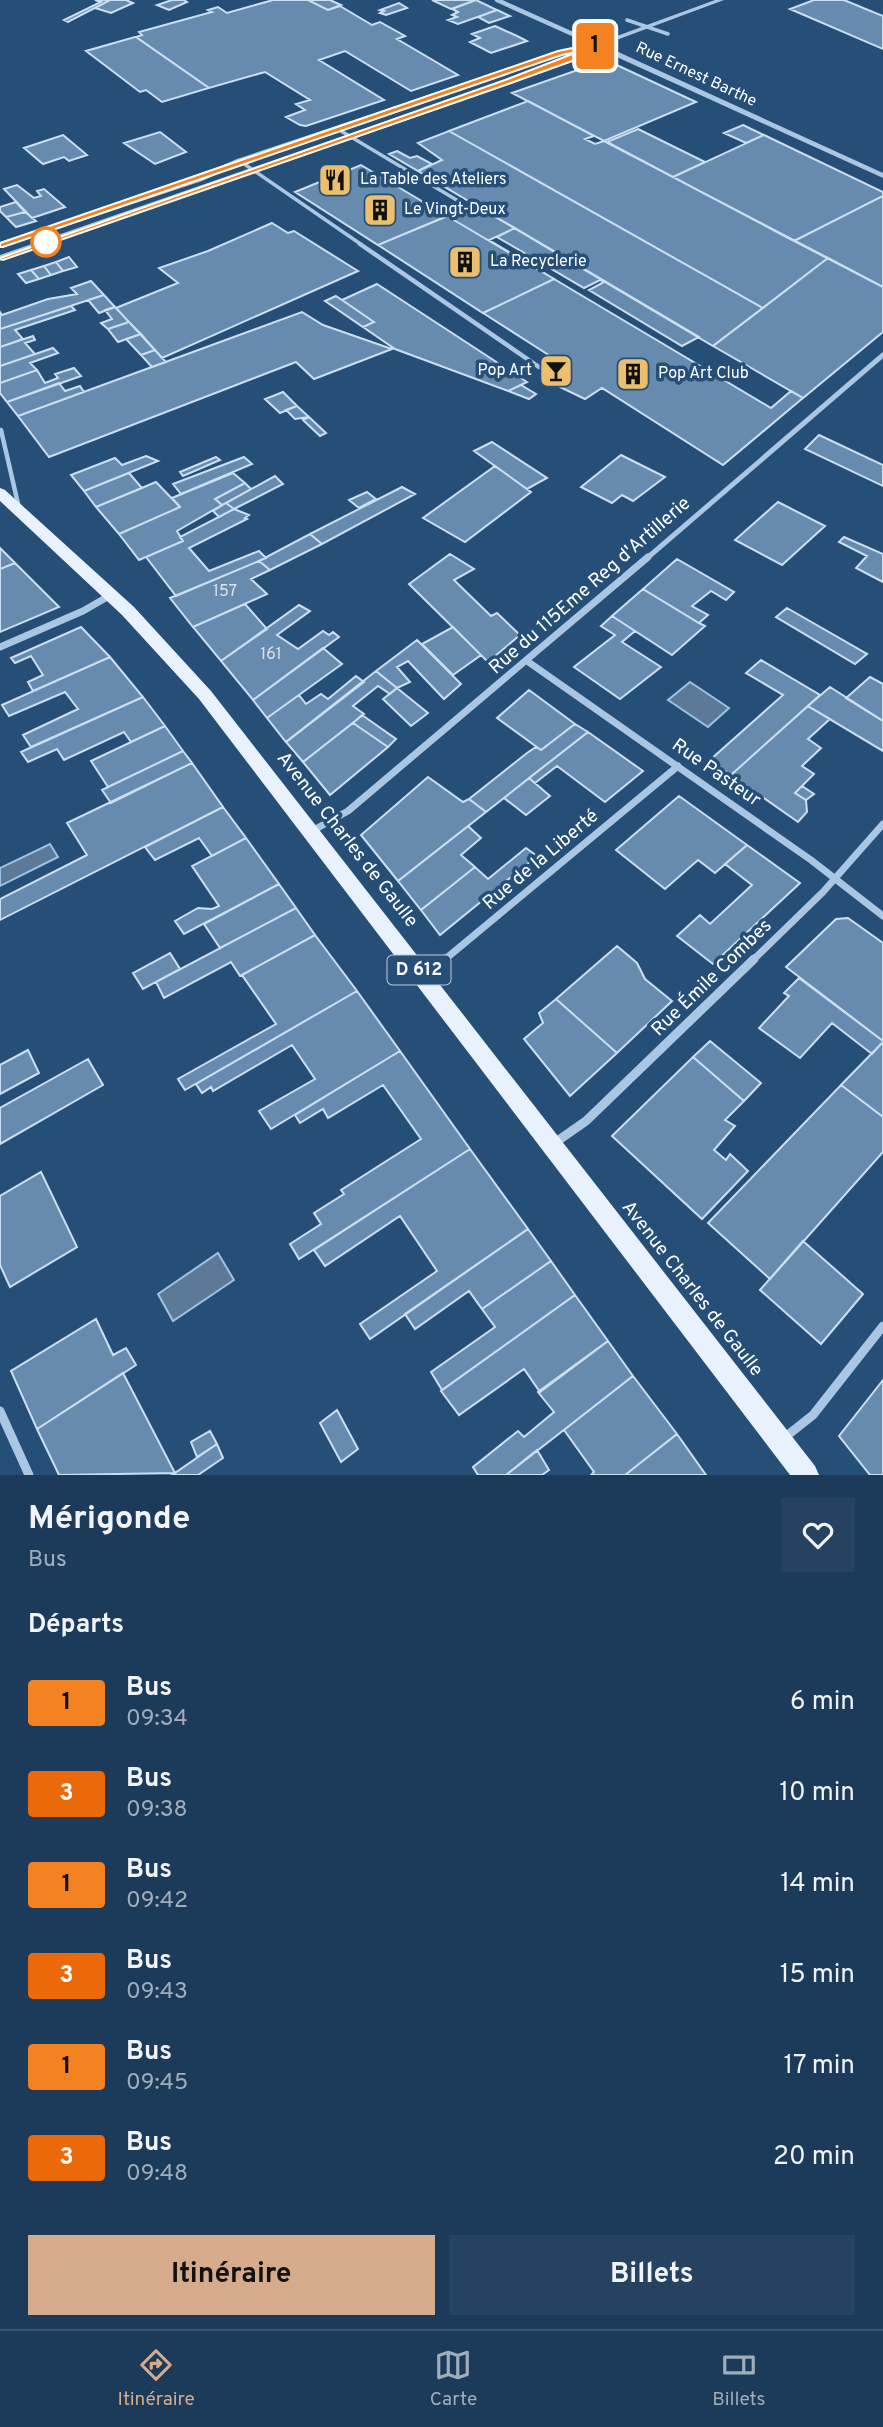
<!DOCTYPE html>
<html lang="fr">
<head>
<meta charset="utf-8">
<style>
	body { margin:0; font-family:Overpass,sans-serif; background:#254260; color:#f1f3f6; height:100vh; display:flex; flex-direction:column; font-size:26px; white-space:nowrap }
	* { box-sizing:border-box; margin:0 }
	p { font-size:23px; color:#a0adbb }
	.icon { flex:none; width:38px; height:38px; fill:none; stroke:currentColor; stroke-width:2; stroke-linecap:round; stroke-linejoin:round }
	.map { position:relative; height:1475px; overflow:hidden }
	.side { display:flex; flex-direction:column; background:#1c3b5a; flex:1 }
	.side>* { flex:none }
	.badge { padding:0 14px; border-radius:5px; font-size:24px; line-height:46px }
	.map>.badge { position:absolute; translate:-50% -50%; box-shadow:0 0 0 4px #fff }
	h2 { padding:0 28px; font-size:26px; line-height:63px }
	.round { display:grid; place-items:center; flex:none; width:74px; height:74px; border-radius:0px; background:#254260 }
	.head { display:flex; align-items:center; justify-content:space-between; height:119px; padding:0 28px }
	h1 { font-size:33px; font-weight:700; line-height:52px }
	.cta { display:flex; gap:14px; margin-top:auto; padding:14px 28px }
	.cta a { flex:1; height:80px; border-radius:0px; background:#d6ab8b; color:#111; font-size:28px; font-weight:700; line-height:80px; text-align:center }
	.cta a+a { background:#254260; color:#f1f3f6 }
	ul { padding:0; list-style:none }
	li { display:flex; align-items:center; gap:21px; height:91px; padding:0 28px }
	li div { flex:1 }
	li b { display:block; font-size:26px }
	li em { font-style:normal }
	li .badge { min-width:77px; font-weight:700; text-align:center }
	.tabs { display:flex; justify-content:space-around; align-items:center; height:98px; border-top:2px solid #3a5570; background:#1c3b5a; font-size:19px; color:#a0adbb }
	.tabs a { display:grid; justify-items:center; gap:4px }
	.tabs .on { color:#d6ab8b }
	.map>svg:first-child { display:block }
</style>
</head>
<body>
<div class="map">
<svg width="883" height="1475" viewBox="0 0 883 1475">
	<rect width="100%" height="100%" fill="#264f78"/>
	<path fill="#5c7a98" stroke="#9dc2e3" stroke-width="2" d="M690,682L729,708L708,727L668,700Z
		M50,844L58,857L0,886V868Z
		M218,1253L234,1280L173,1321L158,1294Z"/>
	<path fill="#678bae" stroke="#cbdff3" stroke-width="2" d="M95,0H110L68,22L64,20L101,2Z
		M110,0H126L133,3L111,13L95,8Z
		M184,0L187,2L169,10L157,5L172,0Z
		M273,0H308L328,10L340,6L372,25L380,22L405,36L397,39L458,75L411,91L345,51L319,60L384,100L306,126L300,125L286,117L305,110L296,104L310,100L265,72L209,88L136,37L142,35L139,32L212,12L208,10L218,7L227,13Z
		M308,0H330L341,5L328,10Z
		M432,0H476L451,9Z
		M476,0L497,10L458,24L448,20L457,17L452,15L458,12L452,9Z
		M814,0H844L883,16V49L790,9Z
		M399,3L407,8L386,15L380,13L384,11L380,10Z
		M497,10L510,16L489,23L478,17Z
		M585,23L599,29L589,33L575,27Z
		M495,26L517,36L527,41L491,53L470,42L480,38L472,34Z
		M135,37H136L209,88L162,102L146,90L140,92L86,51Z
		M606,60L696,102L604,141L512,93Z
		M528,101L594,136L585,139L595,144L604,141L828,258L763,308L449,131Z
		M743,125L764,135L746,143L724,133Z
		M638,129L705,162L673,177L607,142Z
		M449,131L763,308L713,346L418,171L442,160L418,143Z
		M160,132L186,152L155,164L124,143Z
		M63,135L87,155L69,161L64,157L43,164L24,148Z
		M764,135L883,192V196L794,241L673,177Z
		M397,151L410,158L417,156L432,164L418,171L389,154Z
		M361,165L447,216L378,245L295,192Z
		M17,185L34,198L41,196L37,191L44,189L65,207L32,218L4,189Z
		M883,196V287L794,241Z
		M16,202L25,212L6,217L0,211V207Z
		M474,205L515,228L489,240L554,279L483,313L378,245Z
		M25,212L36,221L16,227L6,217Z
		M447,216L554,279L483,313L378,245Z
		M272,223L288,233L294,231L358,271L162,358L116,308L178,283L159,268L208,251Z
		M515,228L699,337L682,346L589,290L604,282L600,280L584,288L497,237Z
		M69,257L77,267L63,271L56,262Z
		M828,258L883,287V332L803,398L713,346Z
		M56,262L63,271L51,275L44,266Z
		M44,266L51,275L39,279L31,270Z
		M31,270L39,279L26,283L18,274Z
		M554,279L771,408L791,391L803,398L723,465L602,388L585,399L560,387L557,376L545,372L558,361L483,313Z
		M91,281L104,295L0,329V312L2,315L48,299L77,294L71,288Z
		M377,284L527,382L508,391L395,349L363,327L374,322L342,300Z
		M104,295L115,307L99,313L88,300Z
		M336,296L342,300L374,322L363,327L325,301Z
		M71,306L75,310L15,330L23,339L0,347V329Z
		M115,307L129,322L108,329L101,323L112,319L105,310Z
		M302,312L323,325L392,349L314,379L296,362L49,457L18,416Z
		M129,322L141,334L118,342L108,329Z
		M141,334L155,350L141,355L126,339Z
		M33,336L35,340L25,343L35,354L0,366V347Z
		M53,348L58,353L30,363L37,370L0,383V366Z
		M155,350L166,362L152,367L141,355Z
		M74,368L81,376L7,402L0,393V383L37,370L45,383L58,378L55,374Z
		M59,383L65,391L80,386L84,392L18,416L7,402Z
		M521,385L536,394L529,399L508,391Z
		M283,392L297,406L280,413L265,399Z
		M297,406L309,417L295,419L286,410Z
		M309,417L326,433L320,436L303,420Z
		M819,435L883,465V486L805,449Z
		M492,442L547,478L527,489L474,451Z
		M621,455L665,477L633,501L622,495L612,503L581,487Z
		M146,456L158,461L84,491L71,475L115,458L122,465Z
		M216,457L220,460L183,476L180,472Z
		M244,457L252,464L181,494L173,484Z
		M495,466L531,492L465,542L423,518Z
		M129,473L142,488L96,507L84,491Z
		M233,473L245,483L215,499L222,505L177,531L183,541L139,560L119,534L180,507L172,498Z
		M275,476L283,484L234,509L226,503Z
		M156,482L180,507L119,534L96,507Z
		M245,483L251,489L226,503L222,505L215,499Z
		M402,487L415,494L322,544L310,534Z
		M367,492L376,499L359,508L349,500Z
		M778,502L825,526L782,565L735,540Z
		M226,503L234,509L219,517L213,511Z
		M234,509L249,515L245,518L247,519L189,548L209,571L259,551L266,558L176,596L146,557L183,541L180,537Z
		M310,534L322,544L270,570L259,561Z
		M844,537L883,554V582L856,568L867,556L839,542Z
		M0,548L15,563L0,569Z
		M450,554L474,569L454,580L491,616L497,613L520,635L488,662L409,584Z
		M677,559L734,592L726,600L711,591L692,606L708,615L699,623L643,589Z
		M259,561L270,570L251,579L267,594L193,627L170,598Z
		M15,563L59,607L0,632V569Z
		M643,589L699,623L705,626L672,655L612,616Z
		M245,604L267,629L221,661L193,627Z
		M299,605L310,611L277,635L298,649L323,631L329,635L333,632L339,637L253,700L221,661Z
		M787,608L867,654L855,664L776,617Z
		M612,616L635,631L622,642L661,667L620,699L574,667L615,635L601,626Z
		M81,627L110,657L33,691L28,682L43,675L31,656L15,663L11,658Z
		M453,627L481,655L453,675L422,644Z
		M417,640L461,684L444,699L408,661L397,667L410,682L397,688L376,671Z
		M323,648L342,664L267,718L253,700Z
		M110,657L143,697L31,747L23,735L78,709L65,692L9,716L2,705Z
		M761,660L820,695L731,775L710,760L783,695L746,673Z
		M376,671L397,688L390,694L378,686L353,706L364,714L303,762L286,742Z
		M356,676L364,682L286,742L267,718L299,695L306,704L321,694L328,699Z
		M870,677L883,684V721L846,698Z
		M830,687L883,721V751L808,706Z
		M397,688L428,713L411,726L383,699Z
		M529,690L575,724L541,750L497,718Z
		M143,697L165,726L131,742L124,732L64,760L57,749L28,762L21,752Z
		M808,706L830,719L808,739L821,748L802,766L814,774L795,793L806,800L807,812L798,822L731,775Z
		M362,715L396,739L388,747L353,723Z
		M353,723L388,747L330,795L303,762Z
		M575,724L588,732L486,812L469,799L527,753L536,747L541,750Z
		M165,726L183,751L108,787L91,761Z
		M588,732L643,771L605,802L557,766L535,783L529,778Z
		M183,751L192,763L111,803L102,790Z
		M192,763L223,807L0,920V899L87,855L67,823Z
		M428,777L463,802L469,799L486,812L398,881L361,835Z
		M529,778L550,796L526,815L504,798Z
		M802,786L814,794L806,800L795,793Z
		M679,796L747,845L715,873L698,860L665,889L616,850Z
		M223,807L246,838L212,856L199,838L155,860L145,847Z
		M468,826L481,838L461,855L475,867L421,910L398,881Z
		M246,838L279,884L184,934L175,921L198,908L212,909L219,906L192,866Z
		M747,845L800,883L713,964L677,936L700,915L710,924L752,885L725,864Z
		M526,848L537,856L440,935L421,910L475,867L488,879Z
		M279,884L296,908L220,948L204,924Z
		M296,908L315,935L240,976L231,962L164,998L156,982Z
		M848,918L883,943V1041L786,967L836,919Z
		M315,935L357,991L185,1090L178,1079L276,1024L242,975Z
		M617,946L637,963L645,979L672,1001L617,1053L556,999Z
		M170,953L180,969L143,989L133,973Z
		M799,978L883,1041V1042L872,1054L832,1023L800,1058L759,1028L789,996L784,993Z
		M357,991L400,1051L271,1129L259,1111L315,1079L292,1045L213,1091L211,1087L202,1093L196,1084Z
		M556,999L617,1053L570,1096L524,1039L543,1023L539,1013Z
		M710,1041L761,1083L744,1101L693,1057Z
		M883,1042V1117L841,1085Z
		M28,1050L39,1073L0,1094V1065Z
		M400,1051L470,1149L299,1259L290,1244L321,1224L314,1213L344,1194L341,1190L421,1139L383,1085L328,1118L323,1109L300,1123L295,1115Z
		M693,1057L744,1101L725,1120L735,1126L714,1150L726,1160L730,1154L748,1171L702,1219L612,1136Z
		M88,1059L103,1085L0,1144V1108Z
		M841,1085L883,1117V1152L770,1279L708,1223Z
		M470,1149L528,1229L370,1339L360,1324L437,1271L400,1216L325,1266L314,1250Z
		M41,1172L77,1247L10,1287L0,1265V1196Z
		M528,1229L551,1261L482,1309L469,1291L415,1329L405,1314Z
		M803,1241L863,1294L821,1344L760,1290Z
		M551,1261L575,1295L442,1390L431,1372L495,1327L482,1309Z
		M575,1295L608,1341L540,1392L524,1369L459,1415L441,1391Z
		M96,1319L113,1355L126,1348L136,1365L37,1429L11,1371Z
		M608,1341L633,1376L506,1475H478L473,1467L518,1431L524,1437L554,1412L538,1392Z
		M123,1373L175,1473L59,1475L37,1429Z
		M633,1376L677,1434L625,1475H591L594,1472L564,1430Z
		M883,1380V1475H870L839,1436Z
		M337,1410L358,1449L341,1462L320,1423Z
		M210,1431L217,1444L197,1457L191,1442Z
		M677,1434L706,1475H625Z
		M217,1444L223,1458L198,1475H172Z
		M537,1450L549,1470L542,1475H506Z"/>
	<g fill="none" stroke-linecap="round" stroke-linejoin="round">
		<path stroke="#a9c6e3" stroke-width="3.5" d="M627,20L668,34
			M336,128L460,202
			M240,161L362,245"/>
		<path stroke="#a9c6e3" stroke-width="4.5" d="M360,244L539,367
			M1,430L19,508"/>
		<path stroke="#a9c6e3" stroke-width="4.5" d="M497,0L597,45"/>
		<path stroke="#a9c6e3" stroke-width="5" d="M646,559L883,355"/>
		<path stroke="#a9c6e3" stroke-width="7" d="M0,647L83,611L109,596
			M527,661L811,860L883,916
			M312,831L348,811L648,557
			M443,961L678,766
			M752,961L823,892L883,824"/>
		<path stroke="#a9c6e3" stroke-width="9" d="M422,974L445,959
			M553,1144L586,1121L754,959
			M0,1411L29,1475
			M784,1438L813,1415L883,1326"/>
		<path fill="#a9c6e3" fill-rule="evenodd" d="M715,0H724L603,45L883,173V178L597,48L574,59L511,84L0,261V255L505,80L581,51L562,55L243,163L202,181L0,248V242L196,177L237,159L558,52L579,47L581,48L582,50L595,44Z"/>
		<path fill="#e8f1fc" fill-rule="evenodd" d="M0,488L5,490L134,607L211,691L815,1466L819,1475H790L199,699L122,615L0,501Z"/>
	</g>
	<path fill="#f58220" stroke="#fff" stroke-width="2" d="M597,43L599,47L575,60L511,83L3,260L0,258L505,80L580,51L562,55L3,247H0V243L558,51Z"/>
	<defs>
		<symbol id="restaurant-square" viewBox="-11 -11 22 22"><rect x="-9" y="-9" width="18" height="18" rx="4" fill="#ebbf6e" stroke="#264f78"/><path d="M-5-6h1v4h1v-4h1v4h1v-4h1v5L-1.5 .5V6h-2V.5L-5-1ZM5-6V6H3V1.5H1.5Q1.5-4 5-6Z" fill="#111"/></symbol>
		<symbol id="building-square" viewBox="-11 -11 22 22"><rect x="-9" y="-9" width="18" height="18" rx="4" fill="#ebbf6e" stroke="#264f78"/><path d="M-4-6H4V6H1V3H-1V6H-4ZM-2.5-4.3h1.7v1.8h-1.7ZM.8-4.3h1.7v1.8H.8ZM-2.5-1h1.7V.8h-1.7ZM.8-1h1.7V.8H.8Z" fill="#111"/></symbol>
		<symbol id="bar-square" viewBox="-11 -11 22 22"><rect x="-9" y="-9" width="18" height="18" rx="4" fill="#ebbf6e" stroke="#264f78"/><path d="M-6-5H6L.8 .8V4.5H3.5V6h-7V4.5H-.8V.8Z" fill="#111"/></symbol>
	</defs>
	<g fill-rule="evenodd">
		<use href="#restaurant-square" x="316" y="161" width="38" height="38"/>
		<use href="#building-square" x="361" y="191" width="38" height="38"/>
		<use href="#building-square" x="446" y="243" width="38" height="38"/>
		<use href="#bar-square" x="537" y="352" width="38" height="38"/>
		<use href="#building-square" x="614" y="355" width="38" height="38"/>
	</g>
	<circle fill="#fff" stroke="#f58220" stroke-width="3.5" cx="46" cy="242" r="14"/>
	<g text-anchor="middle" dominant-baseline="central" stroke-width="7" stroke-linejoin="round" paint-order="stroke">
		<g font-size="16" fill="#fff" stroke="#264f78">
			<text transform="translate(696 75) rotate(25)">Rue Ernest Barthe</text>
		</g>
		<g font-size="16" fill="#fff" stroke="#264f78" text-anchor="start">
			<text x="360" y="180">La Table des Ateliers</text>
			<text x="404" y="210">Le Vingt-Deux</text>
			<text x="490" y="262">La Recyclerie</text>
			<text x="532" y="371" text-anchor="end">Pop Art</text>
			<text x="658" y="374">Pop Art Club</text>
		</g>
		<g font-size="16" fill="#d9e2eb">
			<text x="225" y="592">157</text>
			<text x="271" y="655">161</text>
		</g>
		<rect fill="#264f78" stroke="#becad6" stroke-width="2" x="387.5" y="955.5" width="63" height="29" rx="5"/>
		<g font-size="18" font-weight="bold" fill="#fff">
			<text x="419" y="970">D 612</text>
		</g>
		<g font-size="19" fill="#fff" stroke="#264f78">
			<text transform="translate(590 586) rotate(-41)">Rue du 115Eme Reg d'Artillerie</text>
			<text transform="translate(716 773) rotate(35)">Rue Pasteur</text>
			<text transform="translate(347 840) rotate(52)">Avenue Charles de Gaulle</text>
			<text transform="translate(541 860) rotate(-40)">Rue de la Liberté</text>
			<text transform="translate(712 978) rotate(-44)">Rue Émile Combes</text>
			<text transform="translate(692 1289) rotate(52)">Avenue Charles de Gaulle</text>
		</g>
	</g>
</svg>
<b class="badge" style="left:595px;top:46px;background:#f58220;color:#111">1</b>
</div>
<section class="side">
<div class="head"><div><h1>Mérigonde</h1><p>Bus</p></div><a class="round"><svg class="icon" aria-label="heart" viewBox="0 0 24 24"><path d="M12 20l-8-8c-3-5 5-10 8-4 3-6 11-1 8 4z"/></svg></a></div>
<h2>Départs</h2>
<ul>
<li><span class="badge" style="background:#f58220;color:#111">1</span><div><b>Bus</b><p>09:34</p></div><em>6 min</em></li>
<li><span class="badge" style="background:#eb6909;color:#fff">3</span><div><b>Bus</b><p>09:38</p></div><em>10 min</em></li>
<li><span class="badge" style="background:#f58220;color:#111">1</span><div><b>Bus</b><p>09:42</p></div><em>14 min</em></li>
<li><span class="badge" style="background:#eb6909;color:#fff">3</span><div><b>Bus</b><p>09:43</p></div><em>15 min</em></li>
<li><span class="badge" style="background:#f58220;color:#111">1</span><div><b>Bus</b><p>09:45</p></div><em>17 min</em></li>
<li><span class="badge" style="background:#eb6909;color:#fff">3</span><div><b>Bus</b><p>09:48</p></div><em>20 min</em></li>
</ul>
<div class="cta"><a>Itinéraire</a><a>Billets</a></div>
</section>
<nav class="tabs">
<a class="on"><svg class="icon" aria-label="directions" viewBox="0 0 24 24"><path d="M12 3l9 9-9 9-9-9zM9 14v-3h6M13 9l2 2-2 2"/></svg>Itinéraire</a>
<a><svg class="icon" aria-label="map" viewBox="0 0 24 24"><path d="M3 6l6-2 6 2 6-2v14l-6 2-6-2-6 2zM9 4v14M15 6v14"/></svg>Carte</a>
<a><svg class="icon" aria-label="tickets" viewBox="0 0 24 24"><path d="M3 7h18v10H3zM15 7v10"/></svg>Billets</a>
</nav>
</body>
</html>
